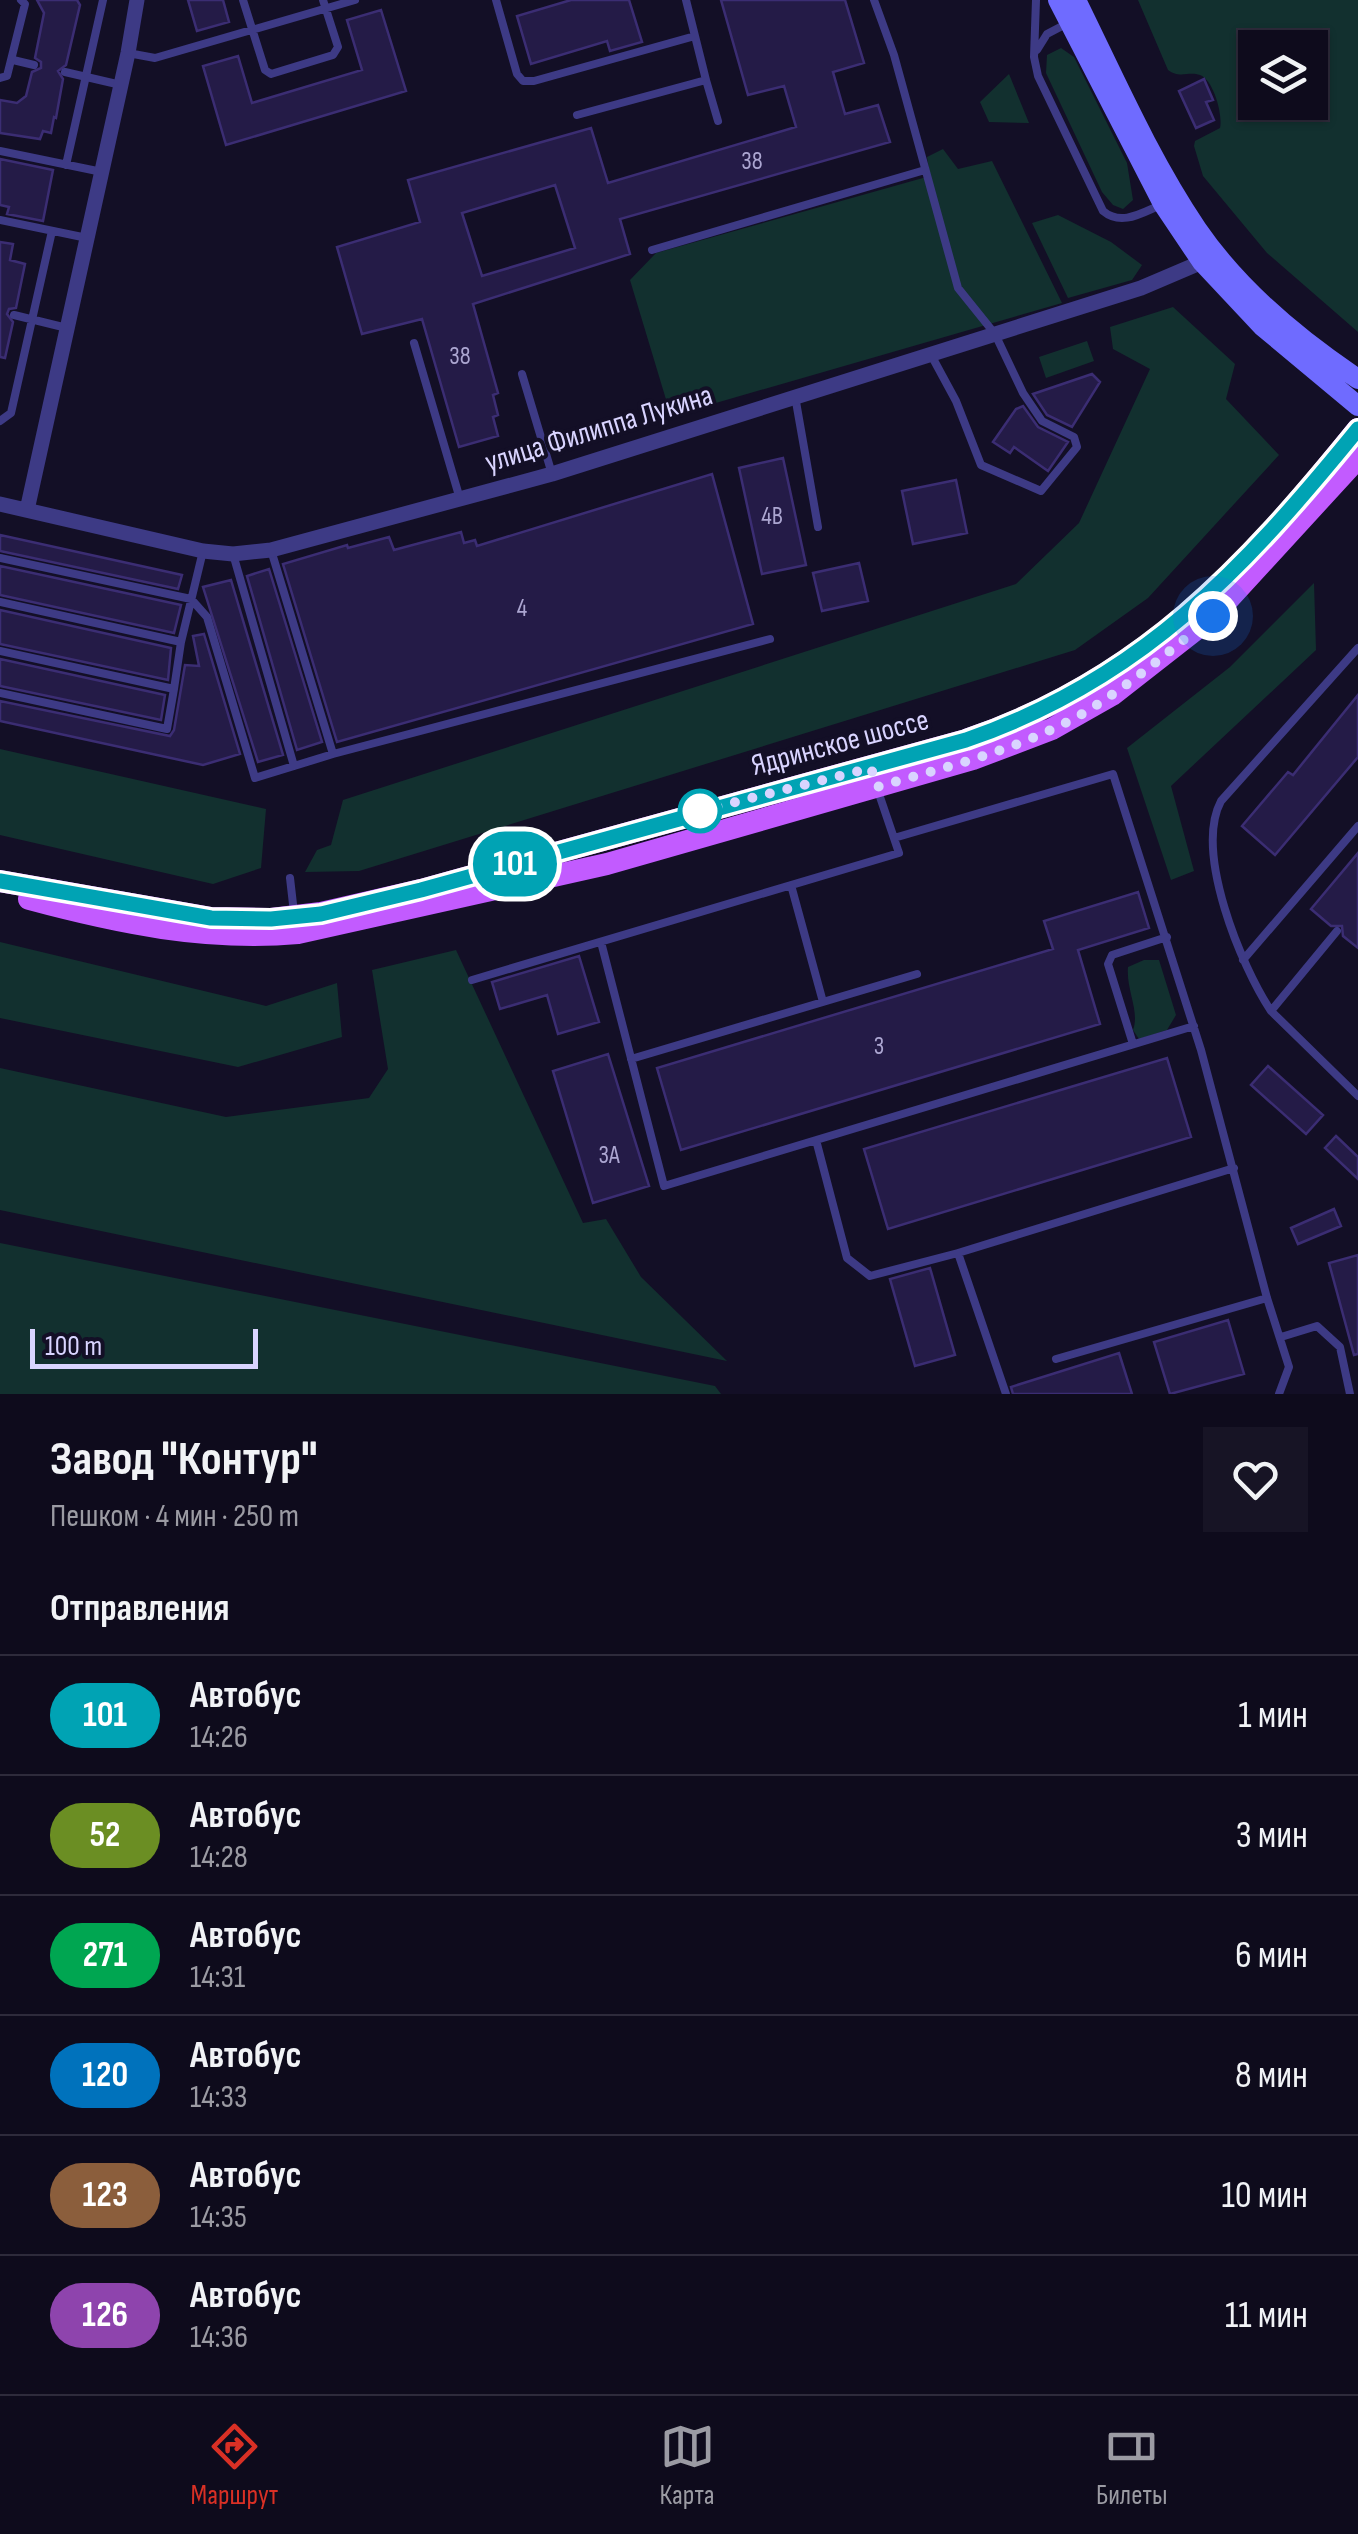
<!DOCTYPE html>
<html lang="ru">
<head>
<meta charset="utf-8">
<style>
	body { margin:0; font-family:"Sofia Sans Condensed",sans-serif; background:#171425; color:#f1f3f6; height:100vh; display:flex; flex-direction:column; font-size:38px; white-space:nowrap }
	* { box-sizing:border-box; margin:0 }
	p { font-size:32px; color:#9b9ba3 }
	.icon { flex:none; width:55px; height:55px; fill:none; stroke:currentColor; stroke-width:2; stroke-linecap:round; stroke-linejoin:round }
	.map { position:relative; height:1394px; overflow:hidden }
	.sheet { display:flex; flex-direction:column; background:#0e0b1c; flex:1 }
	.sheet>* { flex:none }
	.badge { padding:0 20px; border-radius:32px; font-size:35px; line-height:65px }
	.buttons { position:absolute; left:1238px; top:30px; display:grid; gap:20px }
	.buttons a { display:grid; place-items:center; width:90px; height:90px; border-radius:0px; background:#0e0b1c; box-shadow:0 2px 8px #0004,0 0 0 2px #2e2b3b; font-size:50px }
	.scale { position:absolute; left:30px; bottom:25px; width:228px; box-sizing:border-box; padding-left:10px; border:5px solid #d9d4ff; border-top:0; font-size:28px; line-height:35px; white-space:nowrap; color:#d9d4ff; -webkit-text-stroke:8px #130f26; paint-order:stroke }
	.you { position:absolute; width:50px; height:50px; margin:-25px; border:8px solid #fff; border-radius:50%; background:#1a73e8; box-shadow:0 0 0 15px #1a73e833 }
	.map>.badge { position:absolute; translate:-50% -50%; box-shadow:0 0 0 5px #fff }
	h2 { padding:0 50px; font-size:38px; line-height:90px }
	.round { display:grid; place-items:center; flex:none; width:105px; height:105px; border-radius:0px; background:#171425 }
	.headline { display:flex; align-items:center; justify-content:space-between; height:170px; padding:0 50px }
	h1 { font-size:48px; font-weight:700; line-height:75px }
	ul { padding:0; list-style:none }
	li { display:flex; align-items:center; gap:30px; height:120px; padding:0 50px; border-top:2px solid #2e2b3b }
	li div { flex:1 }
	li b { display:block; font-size:38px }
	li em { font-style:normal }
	li .badge { min-width:110px; font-weight:700; text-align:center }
	.menu { display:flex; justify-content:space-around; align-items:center; height:140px; border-top:2px solid #2e2b3b; background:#0e0b1c; font-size:28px; color:#9b9ba3 }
	.menu a { display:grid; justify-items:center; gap:5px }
	.menu .current { color:#d93025 }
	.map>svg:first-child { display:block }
</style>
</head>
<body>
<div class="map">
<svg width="1358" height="1394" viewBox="0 0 1358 1394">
	<rect width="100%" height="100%" fill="#130f26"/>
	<path fill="#12302f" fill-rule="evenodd" d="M1138,0H1358V332L1267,253L1203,176L1194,146L1195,141L1220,128C1223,116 1214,80 1200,75C1188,71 1180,79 1168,70ZM1255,48H1310V102H1255Z
		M1061,48L1074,57L1127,163L1133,200L1123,209L1113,205L1102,192L1046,73L1047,55Z
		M1009,74L1029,123L989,122L980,102Z
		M943,149L958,169L992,161L1062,303L671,416L630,280L656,253L930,176L927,157Z
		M1058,215L1111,242L1142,265L1132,280L1068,298L1032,223Z
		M1173,307L1235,364L1226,399L1279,455L1148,598L1075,650L359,871L305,872L317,850L331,845L343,800L1016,584L1079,523L1150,369L1113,349L1110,327Z
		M1087,341L1094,361L1046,378L1039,357Z
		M1314,583L1316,650L1171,786L1194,871L1171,880L1127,748L1230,667Z
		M0,749L266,809L261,868L213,884L0,835Z
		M0,942L266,1006L337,983L342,1037L238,1067L0,1018Z
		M456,950L583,1223L606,1219L641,1277L727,1361L0,1210V1068L226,1117L369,1098L388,1069L372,970Z
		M1144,960H1159L1176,1015L1167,1030L1139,1039L1133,1030C1140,1011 1126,990 1128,967Z
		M0,1243L715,1386L721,1394H0Z"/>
	<path fill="#241b47" stroke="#3b2d73" stroke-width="2.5" fill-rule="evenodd" d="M37,0H77L80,5L66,65L58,71L63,79L56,118L54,117L51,133L43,131L40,139L0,133V100L17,103L26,96L32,72L41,68V62L35,58L44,13Z
		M188,0H223L229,22L197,31Z
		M571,0H629L642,42L610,51L607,41L531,64L517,16Z
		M721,0H845L864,63L833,72L845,114L878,105L890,142L620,219L630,254L473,304L498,393L493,395L498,415L493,417L498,436L459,447L422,319L362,334L337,247L420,222L408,180L591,128L608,183L796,127L784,86L748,95ZM555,185L575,248L482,276L462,213Z
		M381,10L406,91L226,145L203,66L238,56L252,103L362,70L347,20Z
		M1204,79L1213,100L1206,102L1214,120L1196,128L1179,91Z
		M0,159L53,170L43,221L7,214L9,207L0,205Z
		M0,242L13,244L10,260L25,264L16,308L9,309L7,314L13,322L5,358L0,357Z
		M1092,374L1100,382L1072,427L1047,415L1033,394Z
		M1023,406L1038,427L1068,442L1048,471L1014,447L1010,453L993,442L1016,409Z
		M783,458L806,565L762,574L739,468Z
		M712,474L753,624L337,742L283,564L347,545L348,548L389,537L394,550L461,532L464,543L475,540L477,546Z
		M956,480L967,533L913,544L902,491Z
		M0,535L182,575L178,589L0,551Z
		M859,563L868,601L822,611L813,573Z
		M0,566L181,605L174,633L0,595Z
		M269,569L322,742L297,750L247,576Z
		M231,580L283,755L258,762L203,587Z
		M0,610L171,648L168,680L0,644Z
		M204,634L240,754L203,765L0,721V701L170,736L174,730L185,665L199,666L193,636Z
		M0,659L165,695L161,720L0,686Z
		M1358,695V757L1275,855L1242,826L1288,772L1293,775Z
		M1358,853V948L1343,936L1342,926H1331L1311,909Z
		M1138,892L1149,928L1078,950L1100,1024L681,1150L657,1068L1053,949L1044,921Z
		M579,956L599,1022L558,1034L547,995L500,1009L492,982Z
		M608,1054L649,1186L593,1203L553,1071Z
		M1167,1058L1191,1137L888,1229L864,1149Z
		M1268,1066L1323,1115L1306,1134L1251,1085Z
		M1336,1136L1358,1157V1179L1325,1148Z
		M1334,1209L1341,1226L1298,1244L1291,1228Z
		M1358,1255V1354L1354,1355L1329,1263Z
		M930,1268L955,1355L915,1366L890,1279Z
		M1228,1320L1244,1374L1170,1394L1154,1342Z
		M1119,1353L1132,1394H1013L1011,1387Z"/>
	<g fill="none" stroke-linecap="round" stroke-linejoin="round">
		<path stroke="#3d3a85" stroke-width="8" d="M243,0L265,70L271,74L333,55L338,47L323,0
			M496,0L517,74L523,81H534L695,36
			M874,0L894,55L958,288L995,334L1023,393L1042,421L1074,437L1077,447L1041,491L981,465L956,401L930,353
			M1036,0L1034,57L1038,76L1103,211C1122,227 1143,212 1163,204
			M1037,50L1047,34L1066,24
			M128,53L155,58L355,0
			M13,60L34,65
			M65,72L121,85
			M0,78L7,76L25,4L21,0
			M706,80L718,121
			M577,115L706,80L686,0
			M0,151L102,172
			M66,165L103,0
			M0,220L87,238
			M652,250L925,170
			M14,315L67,328
			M414,343L460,499
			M522,374L552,474
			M795,396L818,527
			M0,421L11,413L52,231
			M271,550L333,754
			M233,554L294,766
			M0,558L191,599L207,617L255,778L333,754L770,639
			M0,602L181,642
			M0,651L174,689L181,642L203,551
			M0,693L167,729L174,689
			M894,838L1113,774L1201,1050L1267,1298L1289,1367L1279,1394
			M290,878L294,913
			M791,885L823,1002
			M1337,931L1271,1011L1358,1096
			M601,942L664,1186L1194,1026
			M1243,960L1358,826
			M472,980L899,853L878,791
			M1271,1011C1241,966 1194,852 1221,801L1358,648
			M1133,1044L1108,964L1112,955L1167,937
			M631,1059L917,974
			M816,1140L847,1258L870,1276L958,1253L1234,1168
			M958,1253L1006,1394
			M1281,1337L1317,1326L1340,1347L1350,1394
			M1056,1359L1267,1298"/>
		<path stroke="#3d3a85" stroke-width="15" d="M0,504L203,551L233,554L271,550L552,474L1141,288L1202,262
			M27,510L128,53L137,0"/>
		<path stroke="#6f6bff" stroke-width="20" d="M1058,0L1163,204L1202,262L1262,326L1358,406
			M1076,0C1114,77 1149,158 1197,229C1238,289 1298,339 1358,379"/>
		<path stroke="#c25bff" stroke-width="22" d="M0,881L211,918L271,919L321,913L421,890L966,740C1141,681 1245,569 1358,429
			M29,899C118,923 206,941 298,933L607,864L973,759L1052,729L1112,695L1213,616L1358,458"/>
	</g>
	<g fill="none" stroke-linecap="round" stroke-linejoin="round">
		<defs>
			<path id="line" d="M0,881L211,918L271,919L321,914L421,890L966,740C1141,680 1244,569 1358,429"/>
		</defs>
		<use href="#line" stroke="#fff" stroke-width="22"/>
		<use href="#line" stroke="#00a3b4" stroke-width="15"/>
		<path stroke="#d9d4ff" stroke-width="10" stroke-dasharray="0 18" d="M700,811L871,768L877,787C946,767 1019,750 1082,714C1129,686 1171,650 1213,616"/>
	</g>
	<circle fill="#fff" stroke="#00a3b4" stroke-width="5" cx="700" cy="811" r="20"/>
	<g text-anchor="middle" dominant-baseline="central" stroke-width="8" stroke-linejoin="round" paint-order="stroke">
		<g font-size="25" fill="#aca6d1">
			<text x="752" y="161">38</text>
			<text x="460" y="356">38</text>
			<text x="772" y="516">4В</text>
			<text x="522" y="608">4</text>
			<text x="879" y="1046">3</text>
			<text x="609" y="1155">3А</text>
		</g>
		<g font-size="30" fill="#d9d4ff" stroke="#130f26">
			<text transform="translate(599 429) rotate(-17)">улица Филиппа Лукина</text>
			<text transform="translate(840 743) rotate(-15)">Ядринское шоссе</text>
		</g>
	</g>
</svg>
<div class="buttons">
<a><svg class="icon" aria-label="layers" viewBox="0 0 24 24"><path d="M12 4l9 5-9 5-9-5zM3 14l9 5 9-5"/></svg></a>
</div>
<div class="scale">100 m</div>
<div class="you" style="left:1213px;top:616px"></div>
<b class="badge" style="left:515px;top:864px;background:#00a3b4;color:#fff">101</b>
</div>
<section class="sheet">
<div class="headline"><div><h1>Завод &quot;Контур&quot;</h1><p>Пешком · 4 мин · 250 m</p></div><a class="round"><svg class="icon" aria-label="heart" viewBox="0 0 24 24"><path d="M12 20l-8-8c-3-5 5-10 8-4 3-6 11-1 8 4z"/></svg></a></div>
<h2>Отправления</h2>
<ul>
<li><span class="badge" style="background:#00a3b4;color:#fff">101</span><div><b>Автобус</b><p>14:26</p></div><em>1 мин</em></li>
<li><span class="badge" style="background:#6b8e23;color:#fff">52</span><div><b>Автобус</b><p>14:28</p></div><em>3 мин</em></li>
<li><span class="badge" style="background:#00a651;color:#fff">271</span><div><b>Автобус</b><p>14:31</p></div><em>6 мин</em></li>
<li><span class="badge" style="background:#0072bc;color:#fff">120</span><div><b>Автобус</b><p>14:33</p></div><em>8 мин</em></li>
<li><span class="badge" style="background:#8b5e3c;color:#fff">123</span><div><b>Автобус</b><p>14:35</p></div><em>10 мин</em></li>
<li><span class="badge" style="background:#8e44ad;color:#fff">126</span><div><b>Автобус</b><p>14:36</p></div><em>11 мин</em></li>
</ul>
</section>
<nav class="menu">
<a class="current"><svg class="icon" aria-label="directions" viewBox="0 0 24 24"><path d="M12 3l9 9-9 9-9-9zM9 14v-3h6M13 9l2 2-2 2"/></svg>Маршрут</a>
<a><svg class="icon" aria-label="map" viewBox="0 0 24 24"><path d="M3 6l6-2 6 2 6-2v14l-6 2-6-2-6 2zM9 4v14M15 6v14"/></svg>Карта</a>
<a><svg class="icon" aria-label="tickets" viewBox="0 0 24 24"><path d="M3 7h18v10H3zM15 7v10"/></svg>Билеты</a>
</nav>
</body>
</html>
